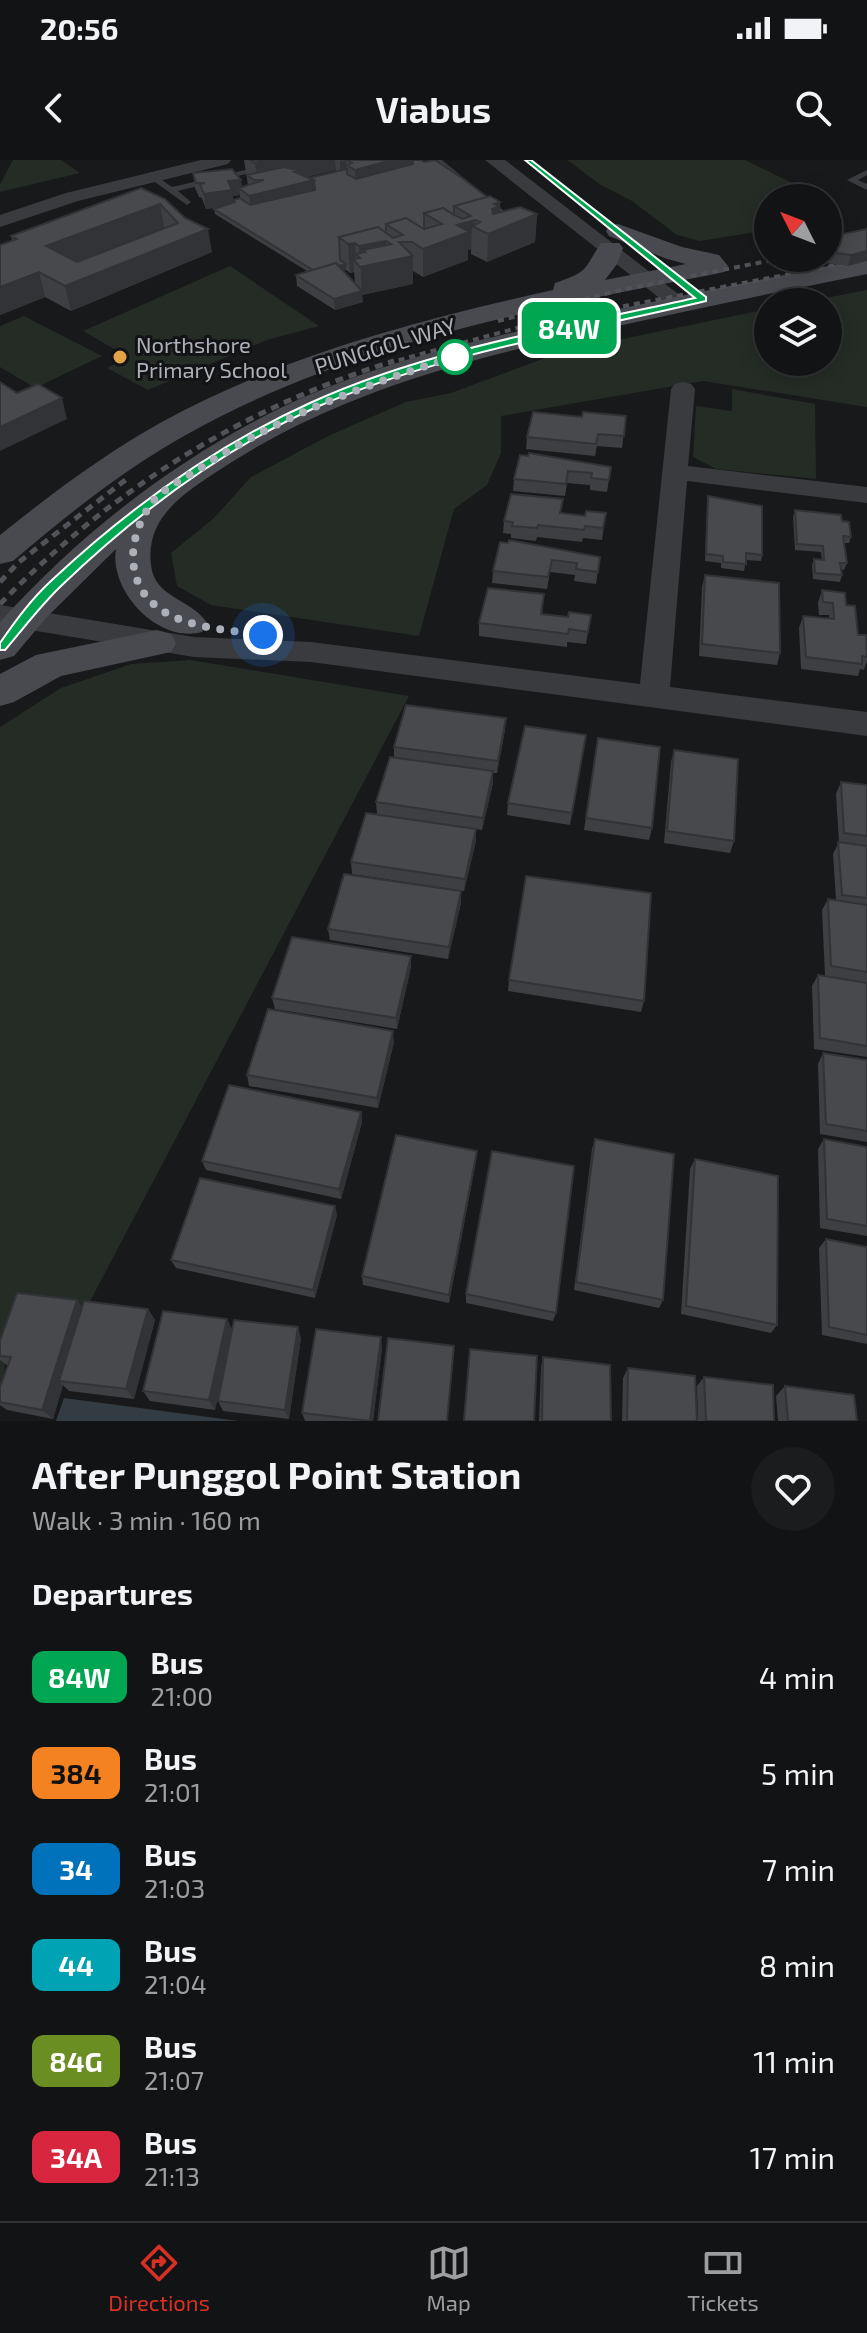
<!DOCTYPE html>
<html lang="en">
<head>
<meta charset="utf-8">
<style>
	body { margin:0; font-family:"Exo 2",sans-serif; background:#1b1c1d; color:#f1f3f6; height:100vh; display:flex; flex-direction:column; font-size:30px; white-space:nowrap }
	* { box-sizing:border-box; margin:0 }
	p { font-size:26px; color:#9c9ea0 }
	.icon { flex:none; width:44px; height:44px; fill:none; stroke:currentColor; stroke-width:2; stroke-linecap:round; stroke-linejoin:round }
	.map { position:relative; height:1261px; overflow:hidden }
	.sheet { display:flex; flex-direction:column; background:#121314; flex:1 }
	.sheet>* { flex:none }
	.badge { padding:0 16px; border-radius:12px; font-size:28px; line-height:52px }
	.needle { width:52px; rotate:312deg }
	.tools { position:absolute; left:754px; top:24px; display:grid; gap:16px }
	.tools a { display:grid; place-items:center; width:88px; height:88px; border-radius:50%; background:#121314; box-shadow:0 4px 20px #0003,0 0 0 2px #313234; font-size:40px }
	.you { position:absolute; width:40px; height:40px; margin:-20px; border:6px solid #fff; border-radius:50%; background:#1a73e8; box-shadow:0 0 0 12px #1a73e833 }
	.map>.badge { position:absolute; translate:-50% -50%; box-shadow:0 0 0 4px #fff }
	h2 { padding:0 32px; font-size:30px; line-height:72px }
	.round { display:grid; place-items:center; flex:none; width:84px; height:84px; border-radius:42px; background:#1b1c1d }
	.summary { display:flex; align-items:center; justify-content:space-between; height:136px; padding:0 32px }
	h1 { font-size:38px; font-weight:700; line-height:60px }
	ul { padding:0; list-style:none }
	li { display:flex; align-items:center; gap:24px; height:96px; padding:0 32px }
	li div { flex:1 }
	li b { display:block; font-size:30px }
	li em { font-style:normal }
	li .badge { min-width:88px; font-weight:700; text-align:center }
	.status { display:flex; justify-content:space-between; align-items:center; height:56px; padding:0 40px; background:#121314; direction:ltr }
	.status svg { height:22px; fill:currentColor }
	header { display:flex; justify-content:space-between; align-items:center; height:104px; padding:0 32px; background:#121314; font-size:36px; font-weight:700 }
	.tab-bar { display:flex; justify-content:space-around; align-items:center; height:112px; border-top:2px solid #313234; background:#121314; font-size:22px; color:#9c9ea0 }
	.tab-bar a { display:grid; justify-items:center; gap:4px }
	.tab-bar .current { color:#d93025 }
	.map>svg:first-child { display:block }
</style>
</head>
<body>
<div class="status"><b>20:56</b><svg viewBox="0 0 49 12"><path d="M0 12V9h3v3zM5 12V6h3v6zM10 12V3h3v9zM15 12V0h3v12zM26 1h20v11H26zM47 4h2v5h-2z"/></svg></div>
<header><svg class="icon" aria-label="back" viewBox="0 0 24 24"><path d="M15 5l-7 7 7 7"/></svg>Viabus<svg class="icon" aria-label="search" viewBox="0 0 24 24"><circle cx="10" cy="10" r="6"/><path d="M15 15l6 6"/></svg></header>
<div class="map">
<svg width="867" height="1261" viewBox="0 0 867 1261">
	<rect width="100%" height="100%" fill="#18191a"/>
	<path fill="#252c25" d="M13,0H61L80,13L0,32V24Z
		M567,0H745L823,38H768V70L700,81L677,75L632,41L601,25Z
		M230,106L319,166L267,180L148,230L107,208L128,197L83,171Z
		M867,130V247L703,221L501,256V293L487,325L454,349L419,476L211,445L177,426L171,393L214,358L251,317L330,275L406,242L451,233L564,191L768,149V202H828V142H805Z
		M24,156L102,196L35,228L0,207V166Z
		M732,229L815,244L816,319L716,309L693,297L696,246L732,251Z
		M190,500L409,536L87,1147L13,1140L0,1245V567L61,528L131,504Z"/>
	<path fill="#323c42" d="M64,1238L239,1261H56Z"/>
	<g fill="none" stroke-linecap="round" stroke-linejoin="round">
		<path fill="#3a3b3f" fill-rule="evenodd" d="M288,0H302L178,31L191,42L187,45L148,17L155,15L172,27Z
			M433,0H442L471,24L464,26Z
			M867,10V15L858,20L867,24V30L847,20Z"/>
		<path fill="#3a3b3f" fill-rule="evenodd" d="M201,0H231L228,4L78,41L0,67V55L66,33Z
			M485,0H505L686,140L690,144L686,148H672Z
			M683,222L691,224L695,229L688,306L867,327V343L687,321L670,527L867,552V576L311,502L194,497L0,465V445L194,477L311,482L640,524L671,229L675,224Z"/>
		<path fill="#484a4f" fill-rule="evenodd" d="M618,64L682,87L719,95L728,106L724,112L715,114C534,149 346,184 184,276C122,311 67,355 13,401L0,404V375C51,334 103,295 160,263C281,196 418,160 553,130L555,123C590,111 583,110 601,83H619L623,88L617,104L605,120L686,104L667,99L609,76L606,71L609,66Z
			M867,98V114C778,132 689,150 600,170C467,199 336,233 221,309C186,332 145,356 151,405C154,438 192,439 207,463L202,472C158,484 109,431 116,389L46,458L14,496L0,500V462C85,368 188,289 304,237C391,199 485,178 577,158C673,137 770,118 867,98Z
			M157,470L171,474L176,483L171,492L61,516L14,542L0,546V514L36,495Z"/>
		<path stroke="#515358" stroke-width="4" stroke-dasharray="6 5" stroke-linecap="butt" d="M498,161L621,130L783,98
			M388,203L532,164L867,99"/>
		<path stroke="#515358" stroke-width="5" stroke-dasharray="8 6" stroke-linecap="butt" d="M0,422L19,402L128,318
			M0,444C111,330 242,248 394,201"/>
	</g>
	<path fill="#3d3f42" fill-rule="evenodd" d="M244,0H421L487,37L500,42V48L504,51L537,54L535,82L487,102L471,94V89L468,90V100L423,117L413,111V124L362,135L363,142L335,150L297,126L296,115L307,111L215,54L214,49L220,47L206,49L202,38L199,37L195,28L193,13L242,27L248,25ZM336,10V12L309,18L306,17ZM240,35V38L233,40V36ZM343,110H346L350,113L354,112L355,123Z
		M141,28L185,58L212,92L71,151L45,137L0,155V85L12,81L11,76ZM164,67L165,68L77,102H75Z
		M867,69L848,106L825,103L817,98H828V77Z
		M626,256L622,288L597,286L595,296L526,289L527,277L582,257Z
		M520,295L611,307L607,332L590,330V325L567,323L565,336L513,331L514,319Z
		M708,336L762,395L761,401L746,400L744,411L721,408V403L705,401L707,343Z
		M795,350L842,361L851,377L849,383H844L847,403L844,410L841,409L842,415L840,422L813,419L812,405L814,399L822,400L821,392L795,390L793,357Z
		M561,353L585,356L606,353L602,380L583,378L582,382L537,377L536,381L511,378V374L503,373L504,361Z
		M500,382L600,397L596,424L574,421L575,415L550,412L547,429L492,423L493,411Z
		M705,415L780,493L777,505L699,496L702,427Z
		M822,430L846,445L858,475L867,483V501L864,510L860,509L858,516L801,509L799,468L803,456L829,459V455H819L818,443Z
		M543,447L542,454L568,457L591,455L586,484L567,482V487L479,476V463Z
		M505,570L497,613H493V623L482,670L476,669V681L464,731L352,714L351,702L377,654L376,642L394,597V587Z
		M586,575L570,665L507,655L508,643Z
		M598,578L652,668L649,680L584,670Z
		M674,590L734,681L730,693L664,683L671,602Z
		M841,622L867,625V897L814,889L812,826L818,815L825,816L822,750L828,739L836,740L833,694L839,682L836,634Z
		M461,743L448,799L330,780L328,769Z
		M411,796V807L397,869L275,849L272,838Z
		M509,820L644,841L641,852L508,831Z
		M394,882L378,948L249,926L247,915Z
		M823,893L867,900V982L820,974L818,904Z
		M361,952L362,962L341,1039L206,1010L202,1001Z
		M595,979L663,1140L659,1148L574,1130L592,989Z
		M824,979L867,987V1076L820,1068L818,989Z
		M695,999L777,1165L771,1173L681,1154L690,1009Z
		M476,1001L449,1143L363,1125L362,1116Z
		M337,1055L315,1138L176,1108L171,1100Z
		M826,1079L867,1087V1184L822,1175L819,1088Z
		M466,1134L556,1153L553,1161L466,1143Z
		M77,1140L82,1148L148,1149L155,1160L134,1239L69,1231L63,1225L53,1259L7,1250L0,1245V1227L8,1206L0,1200V1181Z
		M227,1159L232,1170L301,1178L289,1259L223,1251L218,1241L228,1189L215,1250L150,1241L143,1231Z
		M382,1188L373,1261H305L302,1253Z
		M543,1197L611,1261H539L541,1208Z
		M628,1208L697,1261H622L623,1218Z
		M704,1217L774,1261H698L697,1226Z
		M785,1226L857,1261H778L776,1236Z"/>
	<path fill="#323336" d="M269,0H335L336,10L303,18L314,20L315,35L251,51L249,36L264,20H257L255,3Z
		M346,0L347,14L340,16V1Z
		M392,0H413V9L356,24L355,10Z
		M241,20L243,31L239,28L240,35L233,36L234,45L206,49L204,34L228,21Z
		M500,42L499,69L537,54L535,82L487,102L488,74L492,49L494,44Z
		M160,44L164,67L52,111L46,86Z
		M475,60L474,67L472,66L471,89L468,90V100L423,117V89L457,65Z
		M208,69L212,92L71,151L65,126Z
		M386,81L387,101L413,96V124L362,135L363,142L335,150L334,139L362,131L359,86Z
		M355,83L356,102L353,99L354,112L350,113L348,84Z
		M867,91V101L848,106L851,95Z
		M346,104V110L317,118V112Z
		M39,112L45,137L0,155V127Z
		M62,238L67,259L0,291V267Z
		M506,558L505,570L497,613L498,601Z
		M493,611V623L482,670L483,658Z
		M476,669V681L464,731L465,719Z
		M461,731V743L448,799L449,787Z
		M411,796V807L397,869L396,858Z
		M393,871L394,882L378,948L377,938Z
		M361,952L362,962L341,1039L339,1029Z
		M477,991L476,1001L449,1143V1135Z
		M335,1046L337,1055L315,1138L313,1130Z
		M77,1140L85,1152L59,1221L63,1225L53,1259L42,1250Z
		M148,1149L155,1160L134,1239L126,1229Z
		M227,1159L232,1170L215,1250L209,1240Z
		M298,1167L301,1178L289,1259L285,1250Z
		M381,1177L382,1188L373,1261H370Z"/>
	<path fill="#47494d" stroke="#323336" stroke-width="2" fill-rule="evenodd" d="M250,0H269L255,3Z
		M347,0H392L355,10L347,5L352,3Z
		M413,0H421L424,2L435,0L465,20L487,37L454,46V55L443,48L424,53V69L406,58L386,64V73L378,67L339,77L340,100L346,104L339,106L336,103L313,110L214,49L235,42L233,40L240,38L250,45L315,30L314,20L309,18L347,9V14L356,19L413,4Z
		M284,7L302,11L295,12L314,20L249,36L239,28L264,20H254L247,15Z
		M232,9L241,20L228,21L232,30L204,34L200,24L205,23H196L193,13Z
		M141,28L165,39L185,58L208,69L65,126L39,112L0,127V85L17,79L11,76ZM160,44L178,63L77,102L46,86Z
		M490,36L500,42L494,44L499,47L492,49L493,54L520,47L537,54L488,74L472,66L480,62L475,60L457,65L469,72L423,89L412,82H399L413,96L360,107L353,99L360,98L356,94L365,92L363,90L391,84L386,81L359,86L355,83L348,84L339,77L378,67L393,78L403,75L386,64L406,58L424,69L442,64L424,53L443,48L462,59L471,56L454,46Z
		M867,69V91L851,95L828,92V77Z
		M336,103L362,131L334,139L296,115Z
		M0,222L17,233L38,224L62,238L0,267Z
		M533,252L582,257L583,252L626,256L624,276L598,274L596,284L527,277Z
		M529,293L611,307L609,320L591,318L592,313L568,311L566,324L514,319L520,295L528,296Z
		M511,334L563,339L560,353L585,356L586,351L606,353L603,368L585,366L584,370L538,365L537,368L512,366L513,362L504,361Z
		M708,336L762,346V395L746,393V404L723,402V396L706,394Z
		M795,350L841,355L842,361L849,362L851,377L843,376L847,403H840L842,415L815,413L814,399L824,400L823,386L797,384Z
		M509,380L600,397L598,412L576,409L577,403L552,400L548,417L493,411L500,382L508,383Z
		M705,415L779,423L780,493L702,484Z
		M488,428L544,434L541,454L568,457L569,452L591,455L588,472L569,469L568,474L479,463Z
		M822,430L845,433L846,445L855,446L858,475H866L867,497L862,496V504L806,497L803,456L834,459L833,443L823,442Z
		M406,545L506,558L498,601L394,587Z
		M525,566L586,575L572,653L508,643Z
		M598,578L660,587L652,668L586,658Z
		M674,590L738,599L734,681L667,671Z
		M390,597L493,611L483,658L376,642Z
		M841,622L867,625V676L844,673Z
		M366,653L476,669L465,719L351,702Z
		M838,682L867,686V738L842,735Z
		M344,714L461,731L449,787L328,769Z
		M526,716L651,733L644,841L509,820Z
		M828,739L867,745V812L831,806Z
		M292,777L411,796L396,858L272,838Z
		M818,815L867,823V886L820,878Z
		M268,849L393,871L377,938L247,915Z
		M823,893L867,900V971L826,964Z
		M229,925L361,952L339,1029L202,1001Z
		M396,975L477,991L449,1135L362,1116Z
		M595,979L674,994L663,1140L576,1122Z
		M824,979L867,987V1066L827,1059Z
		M492,991L574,1006L556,1153L466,1134Z
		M695,999L778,1016L777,1165L686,1146Z
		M200,1018L335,1046L313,1130L171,1100Z
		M826,1079L867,1087V1175L829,1167Z
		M17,1133L77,1140L42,1250L0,1242V1227L11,1197L0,1196V1181Z
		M84,1141L148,1149L126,1229L59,1221Z
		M163,1151L227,1159L209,1240L143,1231Z
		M234,1160L298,1167L285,1250L218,1241Z
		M316,1169L381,1177L370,1261L302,1253Z
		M388,1178L454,1186L447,1261H378Z
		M470,1189L537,1196L534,1261H464Z
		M543,1197L610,1205L611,1261H542Z
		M628,1208L695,1216L697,1261H627Z
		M704,1217L773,1225L774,1261H706Z
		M785,1226L854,1235L857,1261H788Z"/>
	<path fill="#00a651" stroke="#fff" stroke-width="2" d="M525,0H531L706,137V141C576,172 442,193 319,246C224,288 136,354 61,426C41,445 23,469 5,490H0V483C14,463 31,439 52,420C128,349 215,286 310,243C428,189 569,166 695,138Z"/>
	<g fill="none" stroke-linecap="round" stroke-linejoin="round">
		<path stroke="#acb1b9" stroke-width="8" stroke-dasharray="0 14.4" d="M263,475C216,468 144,467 134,408C130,385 139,359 154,340C165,328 185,318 199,309C282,254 366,225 460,195L455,197"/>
	</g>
	<circle fill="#e2a348" stroke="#131315" stroke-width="3" cx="120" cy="197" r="8"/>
	<circle fill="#fff" stroke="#00a651" stroke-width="4" cx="455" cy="197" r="16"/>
	<g text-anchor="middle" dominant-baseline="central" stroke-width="6" stroke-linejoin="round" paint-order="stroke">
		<g font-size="22" fill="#acb1b9" stroke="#131315" text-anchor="start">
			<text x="136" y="184">Northshore<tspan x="136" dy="25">Primary School</tspan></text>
		</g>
		<g font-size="22" fill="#acb1b9" stroke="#131315">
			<text transform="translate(385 185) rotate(-17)">PUNGGOL WAY</text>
		</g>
	</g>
</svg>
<div class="tools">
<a><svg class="needle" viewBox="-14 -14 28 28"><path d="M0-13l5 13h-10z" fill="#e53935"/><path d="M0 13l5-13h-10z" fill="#9c9ea0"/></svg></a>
<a><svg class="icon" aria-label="layers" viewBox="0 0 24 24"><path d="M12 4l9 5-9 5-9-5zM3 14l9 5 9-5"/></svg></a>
</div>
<div class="you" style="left:263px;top:475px"></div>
<b class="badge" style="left:569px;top:168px;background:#00a651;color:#fff">84W</b>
</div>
<section class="sheet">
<div class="summary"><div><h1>After Punggol Point Station</h1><p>Walk · 3 min · 160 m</p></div><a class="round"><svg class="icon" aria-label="heart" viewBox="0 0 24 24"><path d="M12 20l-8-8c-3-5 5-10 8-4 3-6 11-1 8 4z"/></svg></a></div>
<h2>Departures</h2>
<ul>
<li><span class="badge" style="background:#00a651;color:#fff">84W</span><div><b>Bus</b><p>21:00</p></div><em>4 min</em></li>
<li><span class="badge" style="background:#f58220;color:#111">384</span><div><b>Bus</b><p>21:01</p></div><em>5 min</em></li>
<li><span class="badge" style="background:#0072bc;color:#fff">34</span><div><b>Bus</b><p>21:03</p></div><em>7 min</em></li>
<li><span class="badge" style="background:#00a3b4;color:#fff">44</span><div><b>Bus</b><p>21:04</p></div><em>8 min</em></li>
<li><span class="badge" style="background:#6b8e23;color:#fff">84G</span><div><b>Bus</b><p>21:07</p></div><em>11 min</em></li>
<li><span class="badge" style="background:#d7263d;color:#fff">34A</span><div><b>Bus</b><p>21:13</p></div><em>17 min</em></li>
</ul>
</section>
<nav class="tab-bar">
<a class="current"><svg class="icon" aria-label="directions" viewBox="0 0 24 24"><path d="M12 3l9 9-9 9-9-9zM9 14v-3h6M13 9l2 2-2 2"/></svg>Directions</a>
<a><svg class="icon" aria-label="map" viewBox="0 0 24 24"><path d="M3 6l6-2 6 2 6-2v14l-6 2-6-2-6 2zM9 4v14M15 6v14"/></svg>Map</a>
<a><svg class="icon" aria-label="tickets" viewBox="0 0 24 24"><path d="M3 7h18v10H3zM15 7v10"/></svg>Tickets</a>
</nav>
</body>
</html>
